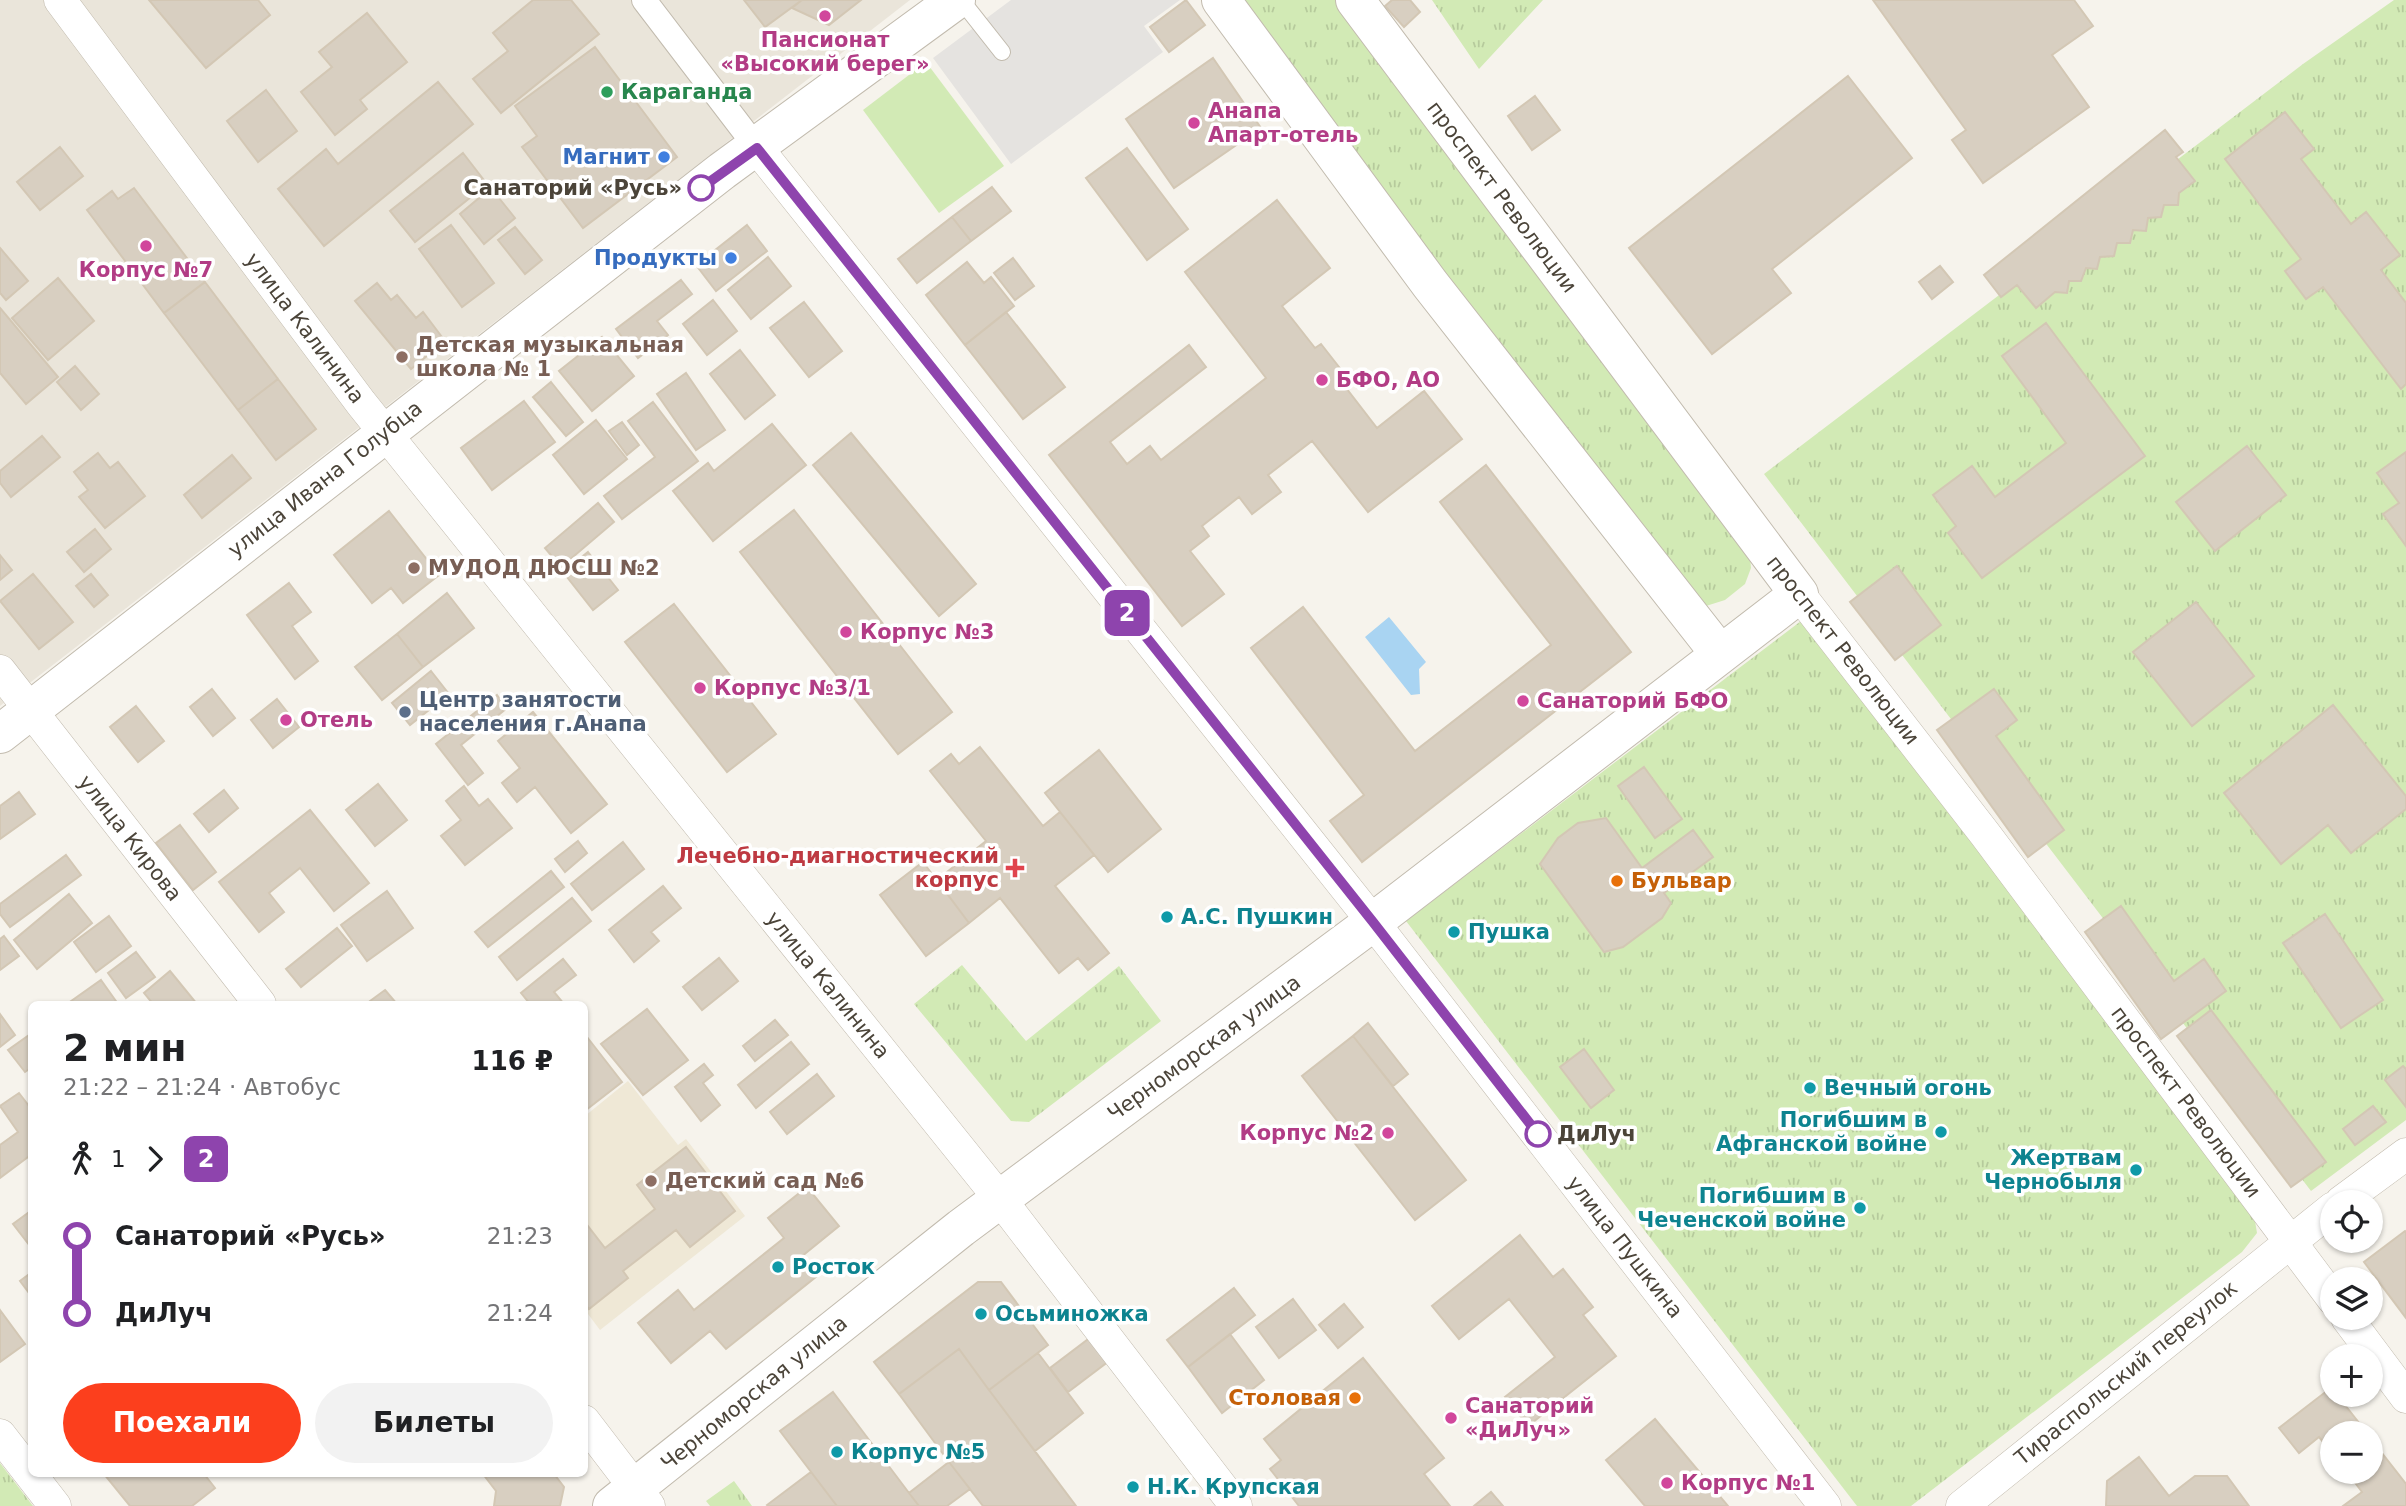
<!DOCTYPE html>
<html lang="ru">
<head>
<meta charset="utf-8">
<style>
	body { margin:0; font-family:"DejaVu Sans",sans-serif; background:#f2f2f2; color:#202124; height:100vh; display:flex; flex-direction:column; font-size:26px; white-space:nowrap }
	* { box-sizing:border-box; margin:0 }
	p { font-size:23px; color:#757577 }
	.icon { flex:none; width:38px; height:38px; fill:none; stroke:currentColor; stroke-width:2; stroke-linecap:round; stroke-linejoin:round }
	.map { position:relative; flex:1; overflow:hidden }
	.sheet { position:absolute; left:28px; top:1001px; width:560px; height:476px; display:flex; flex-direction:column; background:#fff; border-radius:10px; box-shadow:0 2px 5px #0004 }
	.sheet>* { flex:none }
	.badge { padding:0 14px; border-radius:10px; font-size:24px; line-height:46px }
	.buttons { position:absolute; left:2320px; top:1190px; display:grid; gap:14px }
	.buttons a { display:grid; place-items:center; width:63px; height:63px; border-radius:50%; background:#fff; box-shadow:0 2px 5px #0004; font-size:35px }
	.map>.badge { position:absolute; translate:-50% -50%; box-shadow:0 0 0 4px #fff }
	.legs { display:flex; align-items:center; gap:10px; height:77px; padding:0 35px; font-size:23px }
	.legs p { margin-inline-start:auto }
	.head { display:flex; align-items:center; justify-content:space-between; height:119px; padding:0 35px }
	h1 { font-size:38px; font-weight:700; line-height:52px }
	.cta { display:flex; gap:14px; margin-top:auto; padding:14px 35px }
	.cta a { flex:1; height:80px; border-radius:42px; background:#fc3f1d; color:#fff; font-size:28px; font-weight:700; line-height:80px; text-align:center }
	.cta a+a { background:#f2f2f2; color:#202124 }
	ul { padding:0 35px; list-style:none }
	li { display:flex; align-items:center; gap:24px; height:77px; font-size:26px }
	li i { display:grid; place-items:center; width:10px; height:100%; margin:0 9px; background:currentColor }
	li i::after { content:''; width:18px; height:18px; margin:-9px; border:5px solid; border-radius:50%; background:#fff }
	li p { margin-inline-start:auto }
	li:first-child i { background:linear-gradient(#0000 50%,currentColor 0) }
	li:last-child i { background:linear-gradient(currentColor 50%,#0000 0) }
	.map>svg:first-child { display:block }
</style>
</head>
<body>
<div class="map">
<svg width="2406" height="1506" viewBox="0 0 2406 1506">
	<defs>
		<pattern id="grass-tufts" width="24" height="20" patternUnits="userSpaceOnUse" patternTransform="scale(1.75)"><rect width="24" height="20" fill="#d2eab5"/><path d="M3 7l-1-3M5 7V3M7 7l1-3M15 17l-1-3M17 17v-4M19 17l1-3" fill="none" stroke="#b6ca9c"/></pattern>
	</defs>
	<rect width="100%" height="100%" fill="#f6f3ec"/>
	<path fill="#eae5da" d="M0,0H910L0,706Z"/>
	<path fill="#efe8d6" d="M628,1081L678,1145L686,1139L745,1216L600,1330L585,1310V1116Z"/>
	<path fill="url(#grass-tufts)" d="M1234,0H1336L1749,544L1751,568L1745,584L1725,600L1706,606L1689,600Z
		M1432,0H1543L1479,69Z
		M2394,0H2406V1120L2311,1191L1764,474L2303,64Z
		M1801,621L2253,1209L2257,1233L2242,1252L1911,1506H1857L1406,921Z
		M962,965L1026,1041L1119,966L1161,1021L1029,1122L1011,1121L914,1004Z
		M0,1463L33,1506H0Z
		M734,1481L752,1506H710L706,1501Z"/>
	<path fill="#d2eab5" d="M926,62L1004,166L939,213L863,110Z"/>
	<path fill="#e5e3e0" d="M1011,0H1180L1144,26L1163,52L1011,164L933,58Z"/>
	<path fill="#a9d4f2" d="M1389,617L1426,662L1419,669L1420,694L1411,695L1365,637Z"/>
	<path fill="#d8cfc1" stroke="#d3c7b4" stroke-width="2" d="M149,0H258L270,15L206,68Z
		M533,0H571L599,34L501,113L473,79L508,51L493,33Z
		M744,0H802L765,27Z
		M802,0H861L829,25L792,8Z
		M1186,0L1205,25L1169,52L1150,27Z
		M1392,0H1410L1420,12L1404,27L1385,6Z
		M1873,0H2074L2093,26L2052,55L2089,107L1983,183L1952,140L1966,130Z
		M367,13L407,62L360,100L367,109L335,135L301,92L332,67L319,52Z
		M595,47L677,157L583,228L522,147L537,136L515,106Z
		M1213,58L1261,128L1174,188L1126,119Z
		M1848,76L1912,158L1772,269L1791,293L1712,354L1629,248Z
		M438,82L473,124L324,246L278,189L326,149L338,164Z
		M266,90L297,131L258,162L227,121Z
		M1535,96L1560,130L1532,150L1508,116Z
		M2285,112L2314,149L2301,159L2351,224L2366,212L2400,255L2381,270L2406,303V384L2401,389L2323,287L2306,299L2285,271L2301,259L2225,159Z
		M2165,130L2183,152L2176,157L2195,181L2179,193L2178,205H2164L2161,217L2148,218L2146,231L2133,230L2130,243H2117L2114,256L2100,257L2097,269L2086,268L2081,281H2069L2067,293L2055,292L2036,308L2017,285L2001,297L1984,275Z
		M60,147L83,176L40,210L17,182Z
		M1127,148L1188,229L1147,260L1086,178Z
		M463,153L487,184L415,242L390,211Z
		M992,187L1011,211L971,241L952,217Z
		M134,188L205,282L164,313L87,210L112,191L118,199Z
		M491,188L515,218L484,244L460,214Z
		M1277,200L1330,268L1282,306L1315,348L1321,344L1346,376L1340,380L1377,428L1424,391L1462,439L1368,512L1312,441L1268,475L1281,492L1252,514L1239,497L1202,526L1209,536L1190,551L1224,594L1182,626L1049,455L1189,345L1206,367L1110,442L1127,464L1150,446L1161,460L1266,378L1185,272Z
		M952,217L971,241L917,283L898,259Z
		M451,225L494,283L462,307L419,249Z
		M747,225L767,251L716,291L696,265Z
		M515,227L542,260L525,274L498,240Z
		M0,248L28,281L6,300L0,293Z
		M768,257L791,286L751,319L728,290Z
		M1013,258L1034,286L1015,300L994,273Z
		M967,262L984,283L991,277L1014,306L965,345L926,295Z
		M1940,266L1953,282L1932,299L1919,282Z
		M58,278L94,321L48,360L12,318Z
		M681,280L692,294L657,321L668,335L638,358L616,329Z
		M205,282L278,379L238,410L164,313Z
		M377,283L391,300L397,295L416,318L423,312L445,341L411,369L355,301Z
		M713,300L737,331L707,355L683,324Z
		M804,302L842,351L809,377L770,328Z
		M0,308L58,377L26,404L0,373Z
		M1006,312L1065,387L1023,419L965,345Z
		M2046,323L2145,456L1982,578L1948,533L1956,526L1933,495L1972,466L1995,497L2066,443L2002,356Z
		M602,337L634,376L592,411L559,371Z
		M740,350L775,395L745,419L710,374Z
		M75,366L99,394L81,410L57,382Z
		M686,373L725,430L696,450L657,394Z
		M278,379L316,429L276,460L238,410Z
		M551,382L583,422L566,436L533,397Z
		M524,401L555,442L492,490L461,448Z
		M653,402L698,461L622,519L604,496L655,457L628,421Z
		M596,420L627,459L584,494L553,455Z
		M622,422L639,445L627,455L609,431Z
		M772,424L806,465L713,541L673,491L708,463L714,471Z
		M851,433L976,584L939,616L813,465Z
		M42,436L60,457L11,497L0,483V471Z
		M2247,446L2286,495L2215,551L2176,502Z
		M2406,452V546L2383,514L2399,503L2377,473Z
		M98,453L110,468L118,462L145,496L105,528L79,497L88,490L74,472Z
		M232,455L251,478L202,518L184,495Z
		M1486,465L1631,652L1362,862L1330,821L1364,795L1251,648L1303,607L1415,751L1551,645L1440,502Z
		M598,503L614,522L561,567L545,548Z
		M794,510L952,712L898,754L740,552Z
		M389,511L439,575L403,603L391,588L372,603L334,555Z
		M95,529L111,549L84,572L67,552Z
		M588,552L618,590L593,610L563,572Z
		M0,555L12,570L0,580Z
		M1897,566L1941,625L1895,660L1850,602Z
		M33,574L73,622L39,649L0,601Z
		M91,574L108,595L94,607L76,586Z
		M289,583L311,612L292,626L318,661L295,679L247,615Z
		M447,593L474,628L423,667L397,634Z
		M2196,602L2254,676L2192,726L2133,652Z
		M674,604L776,734L727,772L625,642Z
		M397,634L423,667L382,700L355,667Z
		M431,671L449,694L410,725L392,703Z
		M212,689L235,718L213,736L190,707Z
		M1994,689L2017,720L1996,736L2064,830L2028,857L1937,730Z
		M497,695L507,708L461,745L483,773L468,785L436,744Z
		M277,699L299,727L273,748L251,720Z
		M2333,705L2406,796V809L2351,853L2328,825L2281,864L2224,793Z
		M136,706L164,741L138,762L110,727Z
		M533,712L607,804L571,833L535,787L517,802L502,783L520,768L498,741Z
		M980,747L1043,826L1060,812L1094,855L1055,886L1109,953L1088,970L1078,958L1059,973L1000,898L969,923L937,880L986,841L930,771L951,754L959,764Z
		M1099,750L1161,829L1108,872L1045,793Z
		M1644,767L1682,819L1655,838L1618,786Z
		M378,784L407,820L375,846L346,810Z
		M464,786L479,806L488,799L512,828L465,865L441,836L461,820L446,801Z
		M224,790L238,808L209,832L194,814Z
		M19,792L35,814L0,839V806Z
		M310,810L369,883L334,911L300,868L269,893L284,912L259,932L219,882Z
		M1606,818L1642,868L1693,830L1713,857L1664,893L1671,903L1662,918L1623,947L1604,952L1540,864L1558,838L1578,823Z
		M180,825L216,872L193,890L156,843Z
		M578,841L587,853L565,872L555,859Z
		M623,842L644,869L592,910L571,884Z
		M66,855L81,875L10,927L0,914V904Z
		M923,862L969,923L926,956L880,895Z
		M551,871L564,887L488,947L475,932Z
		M663,886L681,908L651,932L659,941L634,962L609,930Z
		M387,891L413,928L367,961L341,925Z
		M69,894L92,923L37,969L14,940Z
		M572,898L591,921L517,980L499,957Z
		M2121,906L2174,981L2204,959L2226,991L2161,1039L2085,932Z
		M2325,914L2383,1000L2341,1028L2283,943Z
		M109,916L131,946L96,972L74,942Z
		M337,928L352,946L301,987L286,969Z
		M4,936L19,956L0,970V939Z
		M136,952L155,977L126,998L108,973Z
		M719,958L738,981L702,1010L683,987Z
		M563,959L576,975L554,992L564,1004H530L521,993Z
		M170,971L197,1004H153L144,993Z
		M101,980L118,1004H67Z
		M385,990L397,1004H366Z
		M647,1009L688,1060L643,1095L601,1044Z
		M2211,1010L2326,1162L2291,1187L2177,1036Z
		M0,1014L15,1035L0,1047Z
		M775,1020L788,1035L755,1061L743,1046Z
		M1368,1023L1408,1074L1393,1086L1353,1036Z
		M32,1033V1067L25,1072L8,1050Z
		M1353,1036L1466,1180L1415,1220L1302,1076Z
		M587,1037L622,1082L586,1110L584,1039Z
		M791,1042L809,1064L756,1108L738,1085Z
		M1584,1049L1614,1090L1591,1108L1560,1067Z
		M704,1064L713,1075L703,1083L720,1105L701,1121L675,1087Z
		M2403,1066L2406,1069V1107L2385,1080Z
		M817,1074L834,1096L787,1134L770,1112Z
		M19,1093L32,1110V1154L0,1178V1145L18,1132L0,1106Z
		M2373,1106L2386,1122L2355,1145L2343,1129Z
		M686,1147L735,1211L690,1247L676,1230L623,1271L628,1278L589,1309L584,1303V1221L605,1248L655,1209L637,1185Z
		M807,1187L839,1226L801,1257L817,1276L726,1349L710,1331L671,1363L638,1323L678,1290L694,1310L784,1238L768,1218Z
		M32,1210V1245L30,1246L13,1224Z
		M2405,1231L2406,1232V1318L2364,1262Z
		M1520,1235L1553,1277L1563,1269L1593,1307L1583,1315L1616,1356L1528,1426L1505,1397L1555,1357L1509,1299L1459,1339L1432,1306Z
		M32,1272V1297L20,1281Z
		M978,1282H1001L1048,1345L989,1390L959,1349L899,1394L874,1362Z
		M1234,1288L1255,1315L1188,1367L1167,1340Z
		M1293,1299L1316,1330L1279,1358L1256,1327Z
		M1344,1304L1363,1327L1338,1348L1319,1325Z
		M0,1310L25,1344L0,1362Z
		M1230,1334L1264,1380L1222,1413L1188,1367Z
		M1091,1337L1109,1361L1068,1392L1050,1368Z
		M959,1349L989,1390L1076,1506H983L949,1462L899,1394Z
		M1038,1353L1083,1413L1035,1451L989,1390Z
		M1363,1358L1444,1458L1424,1474L1450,1506H1299L1270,1469L1281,1460L1264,1439Z
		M2332,1387L2333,1395H2337L2367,1433H2333V1454L2319,1437L2299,1453L2279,1428Z
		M833,1392L909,1493L919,1506H837L780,1431Z
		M1655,1419L1728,1506H1645L1606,1460Z
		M2371,1439L2406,1484V1506H2343L2362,1492L2347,1472H2371Z
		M2139,1457L2169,1496L2195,1476H2227L2249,1506H2106L2107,1481Z
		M949,1462L970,1489L947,1506H919L909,1493Z
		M811,1472L837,1506H768L767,1505Z
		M104,1474H204L215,1488L192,1506H130Z
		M483,1474H554L564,1487L560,1506H494L496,1491Z
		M1491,1492L1503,1506H1474Z"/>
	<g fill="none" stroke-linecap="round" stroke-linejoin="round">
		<defs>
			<path id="service" d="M961,0L1002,52"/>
			<path id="pedestrian" d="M644,0L757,148"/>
			<path id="minor" d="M60,0L361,403L1000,1199L1236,1506
				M757,148L1373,922L1825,1506
				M1799,594L1985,834L2333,1299
				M0,671L260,1004
				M2341,1202L2406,1154
				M2347,1318L2406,1397
				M584,1421L649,1506
				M0,1435L55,1506
				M1962,1506L2333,1208"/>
			<path id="tertiary" d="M1221,0L1430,284L1720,654
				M0,734L722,171L956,0
				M612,1506L961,1228L1373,922L1799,594L1355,0"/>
		</defs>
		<use href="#service" stroke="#c2bbae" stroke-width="18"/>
		<use href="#pedestrian" stroke="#c2bbae" stroke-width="26"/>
		<use href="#minor" stroke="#c2bbae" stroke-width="33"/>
		<use href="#tertiary" stroke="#c2bbae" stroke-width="40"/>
		<use href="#service" stroke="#fff" stroke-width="16"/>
		<use href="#pedestrian" stroke="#fff" stroke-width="24"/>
		<use href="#minor" stroke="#fff" stroke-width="32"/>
		<use href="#tertiary" stroke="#fff" stroke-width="38"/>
	</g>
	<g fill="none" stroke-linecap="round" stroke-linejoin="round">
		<defs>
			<path id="line-1" d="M701,188L757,148L1373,922L1538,1134"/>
		</defs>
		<use href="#line-1" stroke="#fff" stroke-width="16"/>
		<use href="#line-1" stroke="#8e44ad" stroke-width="10"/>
	</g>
	<g fill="#d1479c" stroke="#fff" stroke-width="2.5">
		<circle cx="825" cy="16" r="7"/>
		<circle cx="1194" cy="123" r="7"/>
		<circle cx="146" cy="246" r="7"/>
		<circle cx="1322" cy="380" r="7"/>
		<circle cx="846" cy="632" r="7"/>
		<circle cx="700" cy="688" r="7"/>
		<circle cx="1523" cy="701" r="7"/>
		<circle cx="286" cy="720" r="7"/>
		<circle cx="1388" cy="1133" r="7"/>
		<circle cx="1451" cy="1418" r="7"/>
		<circle cx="1667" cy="1483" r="7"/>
	</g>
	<circle fill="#2e9e5b" stroke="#fff" stroke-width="2.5" cx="607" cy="92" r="7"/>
	<g fill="#3f7fe0" stroke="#fff" stroke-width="2.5">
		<circle cx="664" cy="157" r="7"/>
		<circle cx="731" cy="258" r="7"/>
	</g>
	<g fill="#fff" stroke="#8e44ad" stroke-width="3.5">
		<circle cx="701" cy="188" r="12"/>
		<circle cx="1538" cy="1134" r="12"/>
	</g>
	<g fill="#8d6e63" stroke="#fff" stroke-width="2.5">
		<circle cx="402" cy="357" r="7"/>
		<circle cx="414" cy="568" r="7"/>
		<circle cx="651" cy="1181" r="7"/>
	</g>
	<circle fill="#5c6f8a" stroke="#fff" stroke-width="2.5" cx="405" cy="712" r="7"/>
	<path fill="#e0444e" stroke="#fff" stroke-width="2.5" d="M1011.5 857.5h7v7h7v7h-7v7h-7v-7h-7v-7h7z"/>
	<g fill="#e8710a" stroke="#fff" stroke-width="2.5">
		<circle cx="1617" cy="881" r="7"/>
		<circle cx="1355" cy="1398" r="7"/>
	</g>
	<g fill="#0f9aa8" stroke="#fff" stroke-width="2.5">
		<circle cx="1167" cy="917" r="7"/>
		<circle cx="1454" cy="932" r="7"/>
		<circle cx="1810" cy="1088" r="7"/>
		<circle cx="1941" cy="1132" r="7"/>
		<circle cx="2136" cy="1170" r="7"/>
		<circle cx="1860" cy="1208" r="7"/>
		<circle cx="778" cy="1267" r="7"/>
		<circle cx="981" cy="1314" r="7"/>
		<circle cx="837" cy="1452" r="7"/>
		<circle cx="1133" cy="1487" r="7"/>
	</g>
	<g text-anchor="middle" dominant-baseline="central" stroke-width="7" stroke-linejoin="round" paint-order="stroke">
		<g font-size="21" font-weight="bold" fill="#b23c85" stroke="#fff" text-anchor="start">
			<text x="825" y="40" text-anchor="middle">Пансионат<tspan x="825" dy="24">«Высокий берег»</tspan></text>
			<text x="1208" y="111">Анапа<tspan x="1208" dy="24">Апарт-отель</tspan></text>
			<text x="146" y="270" text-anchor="middle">Корпус №7</text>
			<text x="1336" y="380">БФО, АО</text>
			<text x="860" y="632">Корпус №3</text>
			<text x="714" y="688">Корпус №3/1</text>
			<text x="1537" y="701">Санаторий БФО</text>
			<text x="300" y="720">Отель</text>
			<text x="1374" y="1133" text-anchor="end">Корпус №2</text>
			<text x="1465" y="1406">Санаторий<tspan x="1465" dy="24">«ДиЛуч»</tspan></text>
			<text x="1681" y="1483">Корпус №1</text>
		</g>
		<g font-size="21" font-weight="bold" fill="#27864d" stroke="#fff" text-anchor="start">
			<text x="621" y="92">Караганда</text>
		</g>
		<g font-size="21" font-weight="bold" fill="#366cbe" stroke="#fff" text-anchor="end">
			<text x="650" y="157">Магнит</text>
			<text x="717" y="258">Продукты</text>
		</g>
		<g font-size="21" font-weight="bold" fill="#4b4439" stroke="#fff" text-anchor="end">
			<text x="682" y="188">Санаторий «Русь»</text>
			<text x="1557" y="1134" text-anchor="start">ДиЛуч</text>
		</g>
		<g font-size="21" fill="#4b4439" stroke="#fff">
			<text transform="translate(1502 197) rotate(53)">проспект Революции</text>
			<text transform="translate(305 328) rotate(53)">улица Калинина</text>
			<text transform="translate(325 479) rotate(-38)">улица Ивана Голубца</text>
			<text transform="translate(1843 650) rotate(52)">проспект Революции</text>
			<text transform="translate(130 838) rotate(52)">улица Кирова</text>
			<text transform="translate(828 985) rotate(51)">улица Калинина</text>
			<text transform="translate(1204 1048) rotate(-36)">Черноморская улица</text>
			<text transform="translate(2186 1102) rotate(53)">проспект Революции</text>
			<text transform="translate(1625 1247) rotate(52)">улица Пушкина</text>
			<text transform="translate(2126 1373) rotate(-39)">Тираспольский переулок</text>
			<text transform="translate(754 1393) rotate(-39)">Черноморская улица</text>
		</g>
		<g font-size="21" font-weight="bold" fill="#785e54" stroke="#fff" text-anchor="start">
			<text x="416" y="345">Детская музыкальная<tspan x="416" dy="24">школа № 1</tspan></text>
			<text x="428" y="568">МУДОД ДЮСШ №2</text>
			<text x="665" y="1181">Детский сад №6</text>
		</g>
		<g font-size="21" font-weight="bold" fill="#4e5e75" stroke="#fff" text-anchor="start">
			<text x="419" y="700">Центр занятости<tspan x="419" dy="24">населения г.Анапа</tspan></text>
		</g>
		<g font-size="21" font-weight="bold" fill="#be3a42" stroke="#fff" text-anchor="end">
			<text x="999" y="856">Лечебно-диагностический<tspan x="999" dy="24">корпус</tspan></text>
		</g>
		<g font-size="21" font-weight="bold" fill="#c56008" stroke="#fff" text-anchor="start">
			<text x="1631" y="881">Бульвар</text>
			<text x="1341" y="1398" text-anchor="end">Столовая</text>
		</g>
		<g font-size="21" font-weight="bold" fill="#0d838f" stroke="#fff" text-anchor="start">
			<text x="1181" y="917">А.С. Пушкин</text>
			<text x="1468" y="932">Пушка</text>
			<text x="1824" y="1088">Вечный огонь</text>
			<text x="1927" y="1120" text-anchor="end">Погибшим в<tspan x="1927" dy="24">Афганской войне</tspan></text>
			<text x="2122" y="1158" text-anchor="end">Жертвам<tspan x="2122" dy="24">Чернобыля</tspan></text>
			<text x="1846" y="1196" text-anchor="end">Погибшим в<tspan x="1846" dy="24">Чеченской войне</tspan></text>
			<text x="792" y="1267">Росток</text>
			<text x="995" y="1314">Осьминожка</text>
			<text x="851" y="1452">Корпус №5</text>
			<text x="1147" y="1487">Н.К. Крупская</text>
		</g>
	</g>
</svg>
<div class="buttons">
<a><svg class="icon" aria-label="locate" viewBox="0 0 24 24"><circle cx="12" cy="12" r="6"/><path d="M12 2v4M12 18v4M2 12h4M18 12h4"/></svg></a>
<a><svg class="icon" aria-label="layers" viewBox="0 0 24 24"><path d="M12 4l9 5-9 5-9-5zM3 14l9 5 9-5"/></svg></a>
<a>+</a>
<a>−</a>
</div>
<b class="badge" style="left:1127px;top:613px;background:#8e44ad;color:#fff">2</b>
<section class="sheet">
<div class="head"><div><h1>2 мин</h1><p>21:22 – 21:24 · Автобус</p></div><b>116 ₽</b></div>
<div class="legs"><svg class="icon" aria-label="walk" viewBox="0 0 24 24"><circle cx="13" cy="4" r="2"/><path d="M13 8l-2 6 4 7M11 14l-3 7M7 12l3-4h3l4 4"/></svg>1<svg class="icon" aria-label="forward" viewBox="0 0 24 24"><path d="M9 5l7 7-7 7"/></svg><b class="badge" style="background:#8e44ad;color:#fff">2</b></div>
<ul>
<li><i style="color:#8e44ad"></i><b>Санаторий «Русь»</b><p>21:23</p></li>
<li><i style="color:#8e44ad"></i><b>ДиЛуч</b><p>21:24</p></li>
</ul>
<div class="cta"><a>Поехали</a><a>Билеты</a></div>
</section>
</div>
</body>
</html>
